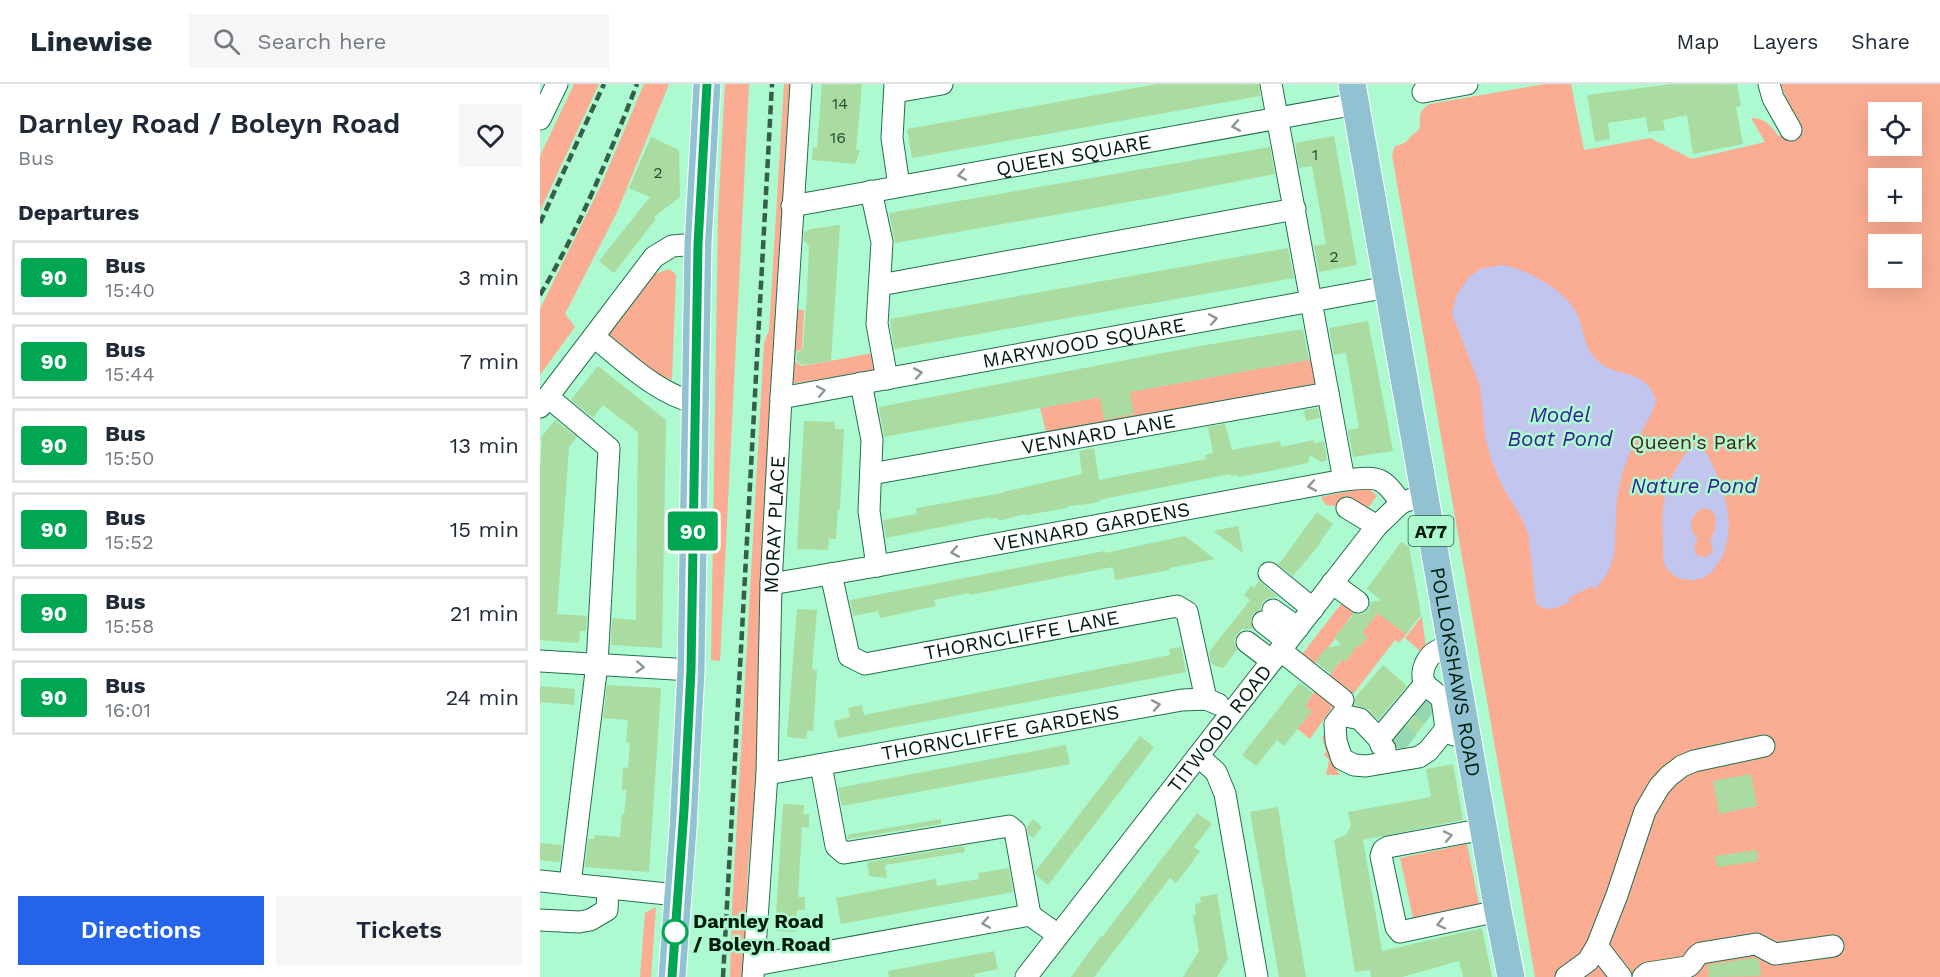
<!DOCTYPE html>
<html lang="en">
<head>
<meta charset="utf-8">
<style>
	body { margin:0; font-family:"Work Sans",sans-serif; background:#f6f6f7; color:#1f2937; height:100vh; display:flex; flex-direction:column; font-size:22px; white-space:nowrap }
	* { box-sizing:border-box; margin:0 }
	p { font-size:20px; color:#747a83 }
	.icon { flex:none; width:33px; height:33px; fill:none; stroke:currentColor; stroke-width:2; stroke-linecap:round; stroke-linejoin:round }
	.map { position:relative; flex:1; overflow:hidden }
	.side { display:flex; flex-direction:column; background:#fff; width:540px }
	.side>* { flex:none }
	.badge { padding:0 12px; border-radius:4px; font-size:21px; line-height:39px }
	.fabs { position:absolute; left:1328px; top:18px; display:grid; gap:12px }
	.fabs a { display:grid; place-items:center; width:54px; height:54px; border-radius:0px; background:#fff; box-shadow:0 6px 24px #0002; font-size:30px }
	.map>.badge { position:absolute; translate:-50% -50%; box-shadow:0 0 0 3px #fff }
	h2 { padding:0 18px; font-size:22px; line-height:54px }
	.round { display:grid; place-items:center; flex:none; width:63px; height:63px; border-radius:0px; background:#f6f6f7 }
	.head { display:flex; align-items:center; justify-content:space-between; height:102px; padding:0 18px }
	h1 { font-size:28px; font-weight:600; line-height:45px }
	.action { display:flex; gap:12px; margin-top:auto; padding:12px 18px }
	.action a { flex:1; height:69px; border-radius:0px; background:#2563eb; color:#fff; font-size:24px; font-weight:600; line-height:69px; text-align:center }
	.action a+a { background:#f6f6f7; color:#1f2937 }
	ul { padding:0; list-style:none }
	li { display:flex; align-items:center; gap:18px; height:75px; margin:0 12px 9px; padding:0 6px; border:3px solid #e0e1e3; border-radius:0px }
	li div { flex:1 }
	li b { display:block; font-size:22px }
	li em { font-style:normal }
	li .badge { min-width:66px; font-weight:700; text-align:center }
	header { display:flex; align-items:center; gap:36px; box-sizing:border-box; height:84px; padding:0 30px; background:#fff; border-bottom:2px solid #e0e1e3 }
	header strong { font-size:28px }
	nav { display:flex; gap:33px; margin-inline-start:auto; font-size:21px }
	.search { width:420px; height:54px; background:#f6f6f7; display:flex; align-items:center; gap:15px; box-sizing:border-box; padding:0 21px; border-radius:0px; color:#747a83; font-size:22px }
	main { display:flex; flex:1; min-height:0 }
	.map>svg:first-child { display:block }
</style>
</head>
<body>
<header>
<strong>Linewise</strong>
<div class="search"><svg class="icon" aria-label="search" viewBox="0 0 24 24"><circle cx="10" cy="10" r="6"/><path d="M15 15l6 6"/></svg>Search here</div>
<nav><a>Map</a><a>Layers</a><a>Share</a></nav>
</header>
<main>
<section class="side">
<div class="head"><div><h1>Darnley Road / Boleyn Road</h1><p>Bus</p></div><a class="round"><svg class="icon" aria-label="heart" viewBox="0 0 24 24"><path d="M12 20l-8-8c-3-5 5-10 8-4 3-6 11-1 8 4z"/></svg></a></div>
<h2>Departures</h2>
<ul>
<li><span class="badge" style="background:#00a651;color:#fff">90</span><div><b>Bus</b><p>15:40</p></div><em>3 min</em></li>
<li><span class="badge" style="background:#00a651;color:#fff">90</span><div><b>Bus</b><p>15:44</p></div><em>7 min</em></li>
<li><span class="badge" style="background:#00a651;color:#fff">90</span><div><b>Bus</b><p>15:50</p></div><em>13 min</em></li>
<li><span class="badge" style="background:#00a651;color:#fff">90</span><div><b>Bus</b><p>15:52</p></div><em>15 min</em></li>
<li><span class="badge" style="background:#00a651;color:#fff">90</span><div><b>Bus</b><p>15:58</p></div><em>21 min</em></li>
<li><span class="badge" style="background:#00a651;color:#fff">90</span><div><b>Bus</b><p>16:01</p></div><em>24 min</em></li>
</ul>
<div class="action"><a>Directions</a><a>Tickets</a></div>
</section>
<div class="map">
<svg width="1400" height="893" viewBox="0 0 1400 893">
	<rect width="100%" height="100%" fill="#adf9d0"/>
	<path fill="#faad92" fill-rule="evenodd" d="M34,0H59L0,127V72Z
		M104,0H129L78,126L25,230L35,243L0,291V225L61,101Z
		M185,0H209L180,577L171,576L178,131Z
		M244,0H255L213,733L208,783L203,893H190L192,824L224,259L229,246Z
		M1005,0H1031L1044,66L1110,54L1152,75L1225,58L1211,34C1224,33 1232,42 1238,52L1260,40L1248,19L1241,0H1400V893H995L852,71L855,62C867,59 866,58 873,50C877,47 877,49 879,45C882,34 875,28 890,20ZM1338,28H1371V62H1338ZM1338,94H1371V128H1338ZM1338,160H1371V194H1338Z
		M129,185L136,190L132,296L118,290L65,254L115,190Z
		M251,225L264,226L262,265L257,267L254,273L255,277L261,282C286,278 311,273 338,268L341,286L250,300Z
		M776,274L778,307L508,356L500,324Z
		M828,403L837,412L824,429L809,417L795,422L786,421L781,413Z
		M805,515L817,524L789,563L786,564L774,581L759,574Z
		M837,529L854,536L869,547L859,559L855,556L814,609L804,610L788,593L802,575L805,578L814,559L820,562L827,553L822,549Z
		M882,532L887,573L865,554Z
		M776,605L797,617L770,655L750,639L761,641L771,627L765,622Z
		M789,646L793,680L800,691H786L789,676L784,671L786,667L782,653Z
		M927,760L939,820L873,834L860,774Z
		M116,823L111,893H100L105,829Z"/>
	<path fill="#c2c6ee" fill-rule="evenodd" d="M961,181C986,184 1026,207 1037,230C1044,246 1044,264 1057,276C1077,296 1104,282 1116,316C1113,334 1092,358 1086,379C1080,396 1076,415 1076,433C1074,466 1079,480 1054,506L1052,502L1029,514L1030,518C1018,523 1006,530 996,519L988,449L983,437L961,400L951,375L945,352L940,302L912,230L916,212L929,193L940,185Z
		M1156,362C1165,364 1169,374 1173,382C1188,413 1199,457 1173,486C1167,493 1159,497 1149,496C1141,496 1130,491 1126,483C1122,476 1123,465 1123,456C1121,427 1123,403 1140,378C1144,371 1148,365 1156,362ZM1164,424L1171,426L1176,433L1175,445L1170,457L1173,467L1167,473L1158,472C1153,466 1154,461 1158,454C1146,445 1151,429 1164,424Z"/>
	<path fill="#aadba1" d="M282,0H322L316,66H320L315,80L272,76L273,63L277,64Z
		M617,0H719L720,12L372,74L367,45Z
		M1132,0H1197L1201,22L1196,23L1203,60L1153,70L1147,31L1123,36L1125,46L1108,48L1106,33L1068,39L1070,55L1055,58L1047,11Z
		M794,52L817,181L779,188L774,162L786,160L772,82L759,84L755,59Z
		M111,53L139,66L140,113L114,133L116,135L74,189L59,177L110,113L89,104Z
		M730,63L735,90L622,112L355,159L349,129Z
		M300,141L291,277L262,281L256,276L257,269L263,265L267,209L269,162L264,157V148L271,145Z
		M748,164L754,194L354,265L350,235Z
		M828,237L853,367L813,373L808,346L819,344L806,269L794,271L789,244Z
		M763,245L769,276L590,308L594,330L564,336L560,313L344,353L339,323L660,262Z
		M58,282L126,336L122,564L71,561L72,534L96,536L98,348L63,321L53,334L31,316Z
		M778,324L780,334L766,337L764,326Z
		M15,336L37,353L29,363L17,530L47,532L46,547H40L39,559L0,556V383L2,358L0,355Z
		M264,337L295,338V345H304L300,426L298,425L296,455H289L288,466L257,465Z
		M685,340L692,366L740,357L741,363L774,356V359L784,357L787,376L781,378L770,371L768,379L725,388L698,393L697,391L691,392L690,390L563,415L555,419L529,422L527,424L487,431L484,430L459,437L457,434L451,435V433L346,454L343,436L377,430L376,424L463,409V408L542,390L539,367L554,364L559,396L666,375L665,371L673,369L668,343Z
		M777,428L793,440L780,458V460L753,492L734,478L739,480Z
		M698,442L703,469L673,447Z
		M645,452L675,475L629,484L630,486L575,496L573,483L430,511L429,509L394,516L396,522L340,534L338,527L313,532L310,516L565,467V469Z
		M861,458L869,462L881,531L866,550L837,529L822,549L827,553L820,563L818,561L805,578L801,575L791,590L776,578L777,575L786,564L801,561L794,553L812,533V529L823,530L829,525L831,518L841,516L827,505Z
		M719,497L738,513L728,514L723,518L720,526L713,530L711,536L713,545H702L697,550L694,557L697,566L683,584L676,582L671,579L669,568L710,516L704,511L711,502L714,504Z
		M257,525L277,526L272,585L277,586L274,633L273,647H267L266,655L247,653Z
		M641,563L646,588L298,654L294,637L310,633L308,624L322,621L324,631L630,571L629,565Z
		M843,581L867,602L838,636L829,626L814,621L815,614Z
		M761,599L773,609L765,622L772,627L744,662L737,656L716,682L702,671L758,600Z
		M67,601L121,604L109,788L45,783L48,755H54L55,751L80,753L82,730H84L87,706H82L83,683L88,684L90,659L86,658L88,636L63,634Z
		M0,602L35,605L34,621L0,618Z
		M884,621L891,625V631L867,662L857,664L854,656Z
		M600,652L614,663L508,801L496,791L495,788Z
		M526,661L530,680L302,722L298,704Z
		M913,680L923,736L823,756L842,867L942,844L952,893H923L919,877L862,893H831L830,886L815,888L794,756L806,751L811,742L808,728L891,713L886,685Z
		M1211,690L1217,722L1179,730L1173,697Z
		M243,720L264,721L263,730H269V744L262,743L258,813H265V826H257L256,848L235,847Z
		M738,723L747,781L766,893H739L710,728Z
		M657,729L672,740L654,763L660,767L644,789L636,799L630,794L554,893H531L561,852L562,853Z
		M401,735V740L308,755L307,751Z
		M493,735L502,743L493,754L488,750L487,743Z
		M0,759L22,761L20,778L0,776Z
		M424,762L425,768L345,781L347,794L329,792L327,778Z
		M1217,766L1218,777L1177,783L1175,772Z
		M469,784L473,808L301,840L296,814L396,795L397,802L439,795L438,789Z
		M677,810L688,875L677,893H643L659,867L653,831H656L655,820L661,819L660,813Z
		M454,867L458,885L434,890L435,893H349L348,887Z
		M1214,874L1219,876L1221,892L1169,893L1168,881Z"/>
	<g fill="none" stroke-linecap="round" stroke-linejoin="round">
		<path stroke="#93d8b3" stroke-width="21" stroke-dasharray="21 10" stroke-linecap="butt" d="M877,621L891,631
			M856,648L870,659"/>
		<defs>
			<g id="minor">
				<path d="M355,0L352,54L359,102"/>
				<path d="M731,0L804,396"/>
				<path d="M1229,0L1233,14L1251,46"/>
				<path d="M355,8L402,0"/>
				<path d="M883,8L927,0"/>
				<path d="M0,35L17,0"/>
				<path d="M331,107L342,158L337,240L347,295"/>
				<path id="s1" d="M252,122L816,20"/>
				<path d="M340,201L755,125"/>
				<path d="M54,253C86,278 116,309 156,319"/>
				<path d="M321,299L332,356L329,427L337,482"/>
				<path d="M8,313L69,364L57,580L30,800"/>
				<path id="s2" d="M241,314L848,203"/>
				<path d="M0,323L114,173L132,162L158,160"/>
				<path id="s3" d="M331,390L788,309"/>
				<path d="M807,424L837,442"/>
				<path d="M729,489L773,525"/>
				<path id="s4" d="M291,490L309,572L325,580L637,522L647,528L666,615"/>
				<path d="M792,499L818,518"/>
				<path id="s5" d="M231,500L337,482L804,396C837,393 841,390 861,419"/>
				<path d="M733,526L758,544"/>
				<path d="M723,538L747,557"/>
				<path d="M707,558L732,577"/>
				<path d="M911,562C907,564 901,564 897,567C887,572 880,587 884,598C887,604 898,610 902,615L906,645L914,651L917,650"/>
				<path d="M740,566L803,616"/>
				<path d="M0,577L151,586"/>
				<path d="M839,655L820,635L802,631L795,640L796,657L802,675L814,681L826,682L879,673L888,667L906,645"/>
				<path d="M845,665L841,661L839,655L885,600"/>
				<path d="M658,672L676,688L685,710L717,893"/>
				<path d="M281,681L296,762L304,769L469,742L475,747L490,831"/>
				<path id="s6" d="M227,690L642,616L666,615L678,620"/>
				<path d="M944,745L848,763L843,766L841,772L856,843L860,848L958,827"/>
				<path d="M0,797L137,811"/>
				<path d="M0,836L39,838L50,836L67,826L68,804"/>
				<path d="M1057,862L1081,893"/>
				<path d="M214,881L490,831L518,851"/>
				<path id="s7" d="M213,893L227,690L231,500L241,314L261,0"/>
				<path id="s8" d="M486,893L837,442L861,419L872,415"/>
				<path d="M1026,893L1048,877L1057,862L1077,811L1105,727L1119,703L1129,692L1142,682L1154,677L1224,662"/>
				<path d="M1103,893L1108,889L1147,883C1154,880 1154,872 1161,869L1216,860L1235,870L1293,862"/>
			</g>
			<g id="major">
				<path id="s9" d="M812,0L958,827L971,893"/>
				<path d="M132,893L143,744L151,586L158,160L167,0"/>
			</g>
		</defs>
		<use href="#minor" stroke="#23704e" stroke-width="23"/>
		<use href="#major" stroke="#fff" stroke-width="29"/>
		<use href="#minor" stroke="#fff" stroke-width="21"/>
		<use href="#major" stroke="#90c2d1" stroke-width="27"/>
		<path stroke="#345f49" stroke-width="4.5" stroke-dasharray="9 4.5" stroke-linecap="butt" d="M0,139L64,0
			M0,211C39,145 69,72 97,0
			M183,893L232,0"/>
	</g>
	<defs><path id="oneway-chevron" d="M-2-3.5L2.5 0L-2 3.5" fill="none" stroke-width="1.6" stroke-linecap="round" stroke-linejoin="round" transform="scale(1.5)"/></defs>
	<g stroke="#8c9993">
		<use href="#oneway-chevron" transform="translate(696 42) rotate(170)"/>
		<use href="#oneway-chevron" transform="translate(422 91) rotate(170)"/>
		<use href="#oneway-chevron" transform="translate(673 235) rotate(-10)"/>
		<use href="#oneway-chevron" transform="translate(378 289) rotate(-10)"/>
		<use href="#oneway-chevron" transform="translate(281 307) rotate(-11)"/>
		<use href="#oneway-chevron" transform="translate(772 402) rotate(170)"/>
		<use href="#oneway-chevron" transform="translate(415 468) rotate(170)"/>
		<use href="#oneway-chevron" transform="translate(100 583) rotate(4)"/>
		<use href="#oneway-chevron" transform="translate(616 621) rotate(-10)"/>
		<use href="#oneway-chevron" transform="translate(908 752) rotate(-11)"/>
		<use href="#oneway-chevron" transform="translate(446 839) rotate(170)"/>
		<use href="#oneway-chevron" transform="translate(901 840) rotate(167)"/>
	</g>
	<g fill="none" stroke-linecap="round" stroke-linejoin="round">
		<defs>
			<path id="line" d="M132,893L144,726L151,586L158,160L167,0"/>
		</defs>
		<use href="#line" stroke="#fff" stroke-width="14"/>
		<use href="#line" stroke="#00a651" stroke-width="9"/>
	</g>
	<circle fill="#fff" stroke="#00a651" stroke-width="3" cx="135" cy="848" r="12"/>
	<g text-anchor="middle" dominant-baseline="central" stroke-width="5" stroke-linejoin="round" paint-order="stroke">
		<g font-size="16" fill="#2a4c34">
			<text x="300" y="19">14</text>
			<text x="298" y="53">16</text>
			<text x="775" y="70">1</text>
			<text x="118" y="88">2</text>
			<text x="794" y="172">2</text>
		</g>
		<rect fill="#adf9d0" stroke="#345e49" stroke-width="1.5" x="868.5" y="432" width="45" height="30" rx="4.5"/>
		<g font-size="18" font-weight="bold" fill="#001c0f">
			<text x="891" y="447">A77</text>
		</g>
		<g font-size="20" fill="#001c0f" stroke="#adf9d0">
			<text stroke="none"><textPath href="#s1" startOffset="286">QUEEN SQUARE</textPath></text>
			<text stroke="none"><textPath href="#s2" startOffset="308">MARYWOOD SQUARE</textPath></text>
			<text stroke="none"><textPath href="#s3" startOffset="231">VENNARD LANE</textPath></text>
			<text stroke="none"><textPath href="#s7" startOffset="453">MORAY PLACE</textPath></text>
			<text stroke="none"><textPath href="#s5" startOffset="326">VENNARD GARDENS</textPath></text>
			<text stroke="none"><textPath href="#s4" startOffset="261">THORNCLIFFE LANE</textPath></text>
			<text stroke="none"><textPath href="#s9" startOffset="597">POLLOKSHAWS ROAD</textPath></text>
			<text stroke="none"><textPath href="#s8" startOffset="315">TITWOOD ROAD</textPath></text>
			<text stroke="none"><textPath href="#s6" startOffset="237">THORNCLIFFE GARDENS</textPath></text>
		</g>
		<g font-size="20" fill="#4c2212" stroke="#adf9d0">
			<text x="1153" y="358">Queen's Park</text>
		</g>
		<g font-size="20" font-weight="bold" fill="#001c0f" stroke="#adf9d0" text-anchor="start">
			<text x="153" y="837">Darnley Road<tspan x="153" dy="23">/ Boleyn Road</tspan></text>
		</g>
		<g font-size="21" font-style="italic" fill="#352394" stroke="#adf9d0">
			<text x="1020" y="330">Model<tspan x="1020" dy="24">Boat Pond</tspan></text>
			<text x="1154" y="401">Nature Pond</text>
		</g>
	</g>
</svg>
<div class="fabs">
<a><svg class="icon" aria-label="locate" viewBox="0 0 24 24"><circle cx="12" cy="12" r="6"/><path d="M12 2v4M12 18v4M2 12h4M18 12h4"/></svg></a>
<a>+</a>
<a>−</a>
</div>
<b class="badge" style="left:153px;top:447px;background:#00a651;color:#fff">90</b>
</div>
</main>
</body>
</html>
